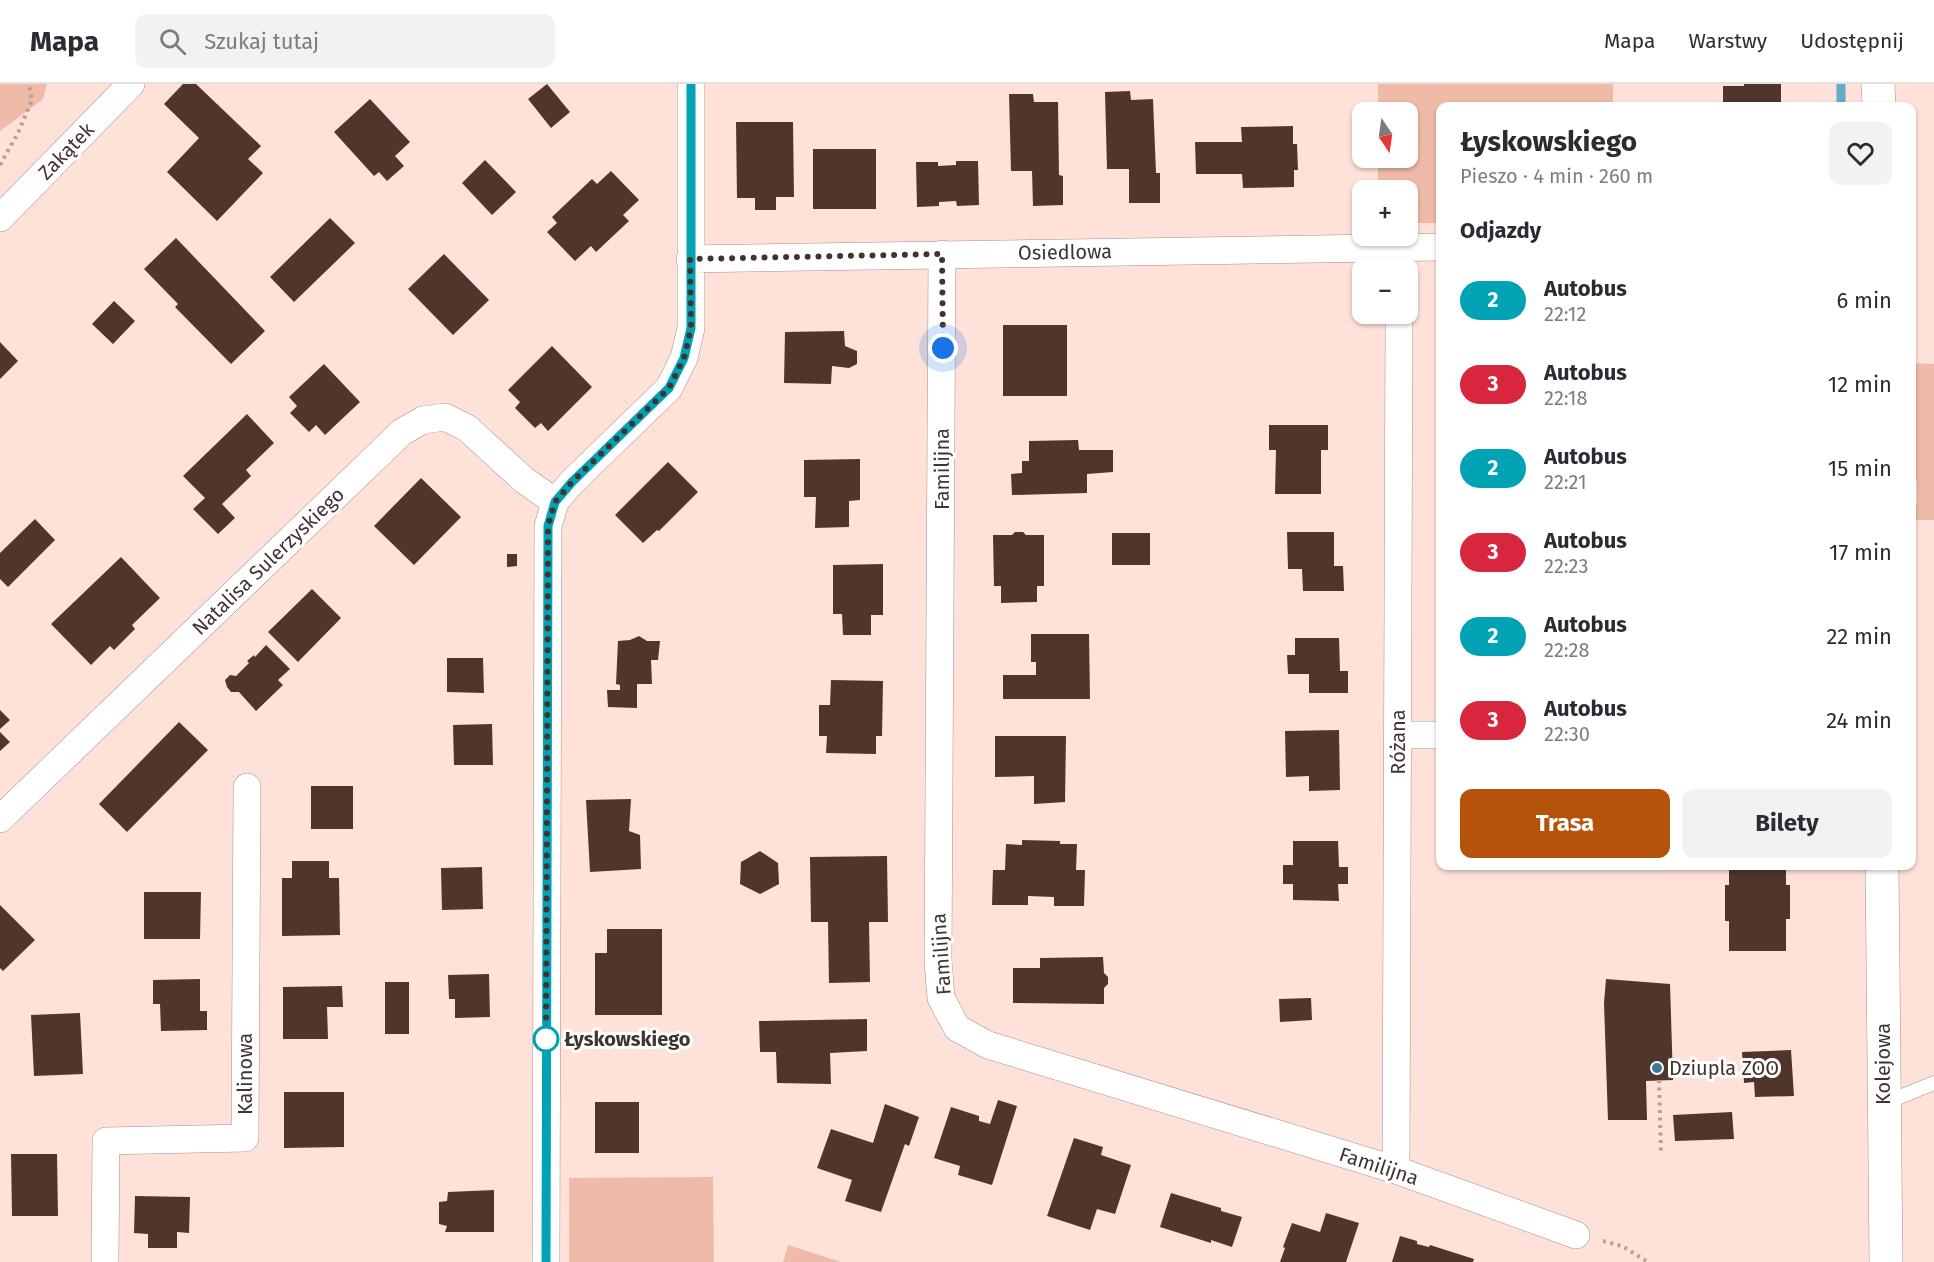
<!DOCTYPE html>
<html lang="pl">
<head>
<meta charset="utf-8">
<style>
	body { margin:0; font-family:"Fira Sans",sans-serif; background:#f2f2f3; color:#2b2b33; height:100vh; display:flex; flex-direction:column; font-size:22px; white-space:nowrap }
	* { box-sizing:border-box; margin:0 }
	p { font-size:20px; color:#7c7c81 }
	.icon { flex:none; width:33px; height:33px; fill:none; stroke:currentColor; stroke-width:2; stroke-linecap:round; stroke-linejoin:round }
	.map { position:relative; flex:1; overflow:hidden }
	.sheet { position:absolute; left:1436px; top:18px; width:480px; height:768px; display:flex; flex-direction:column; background:#fff; border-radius:12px; box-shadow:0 2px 4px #0004 }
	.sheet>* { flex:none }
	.badge { padding:0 12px; border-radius:20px; font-size:21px; line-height:39px }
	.needle { width:39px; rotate:167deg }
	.fabs { position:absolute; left:1352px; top:18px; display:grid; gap:12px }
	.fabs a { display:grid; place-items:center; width:66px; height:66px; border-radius:12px; background:#fff; box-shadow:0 2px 4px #0004; font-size:30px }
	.you { position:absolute; width:30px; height:30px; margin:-15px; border:4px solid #fff; border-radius:50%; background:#1a73e8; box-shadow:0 0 0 9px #1a73e833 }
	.map>.badge { position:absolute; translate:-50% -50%; box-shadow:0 0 0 3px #fff }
	h2 { padding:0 24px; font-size:22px; line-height:54px }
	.round { display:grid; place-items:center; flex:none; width:63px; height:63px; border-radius:12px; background:#f2f2f3 }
	.head { display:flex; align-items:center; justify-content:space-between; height:102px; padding:0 24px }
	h1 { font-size:28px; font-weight:700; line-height:45px }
	.action { display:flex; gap:12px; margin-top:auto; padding:12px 24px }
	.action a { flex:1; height:69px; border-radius:12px; background:#b45309; color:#fff; font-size:24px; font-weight:700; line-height:69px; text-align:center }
	.action a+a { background:#f2f2f3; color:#2b2b33 }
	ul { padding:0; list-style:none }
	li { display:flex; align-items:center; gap:18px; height:84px; padding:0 24px }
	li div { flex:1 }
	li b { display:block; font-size:22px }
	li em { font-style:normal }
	li .badge { min-width:66px; font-weight:700; text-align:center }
	header { display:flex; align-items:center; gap:36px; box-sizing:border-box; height:84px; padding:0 30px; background:#fff; border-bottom:2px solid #e1e1e2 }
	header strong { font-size:28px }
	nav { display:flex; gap:33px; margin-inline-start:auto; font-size:21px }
	.search { width:420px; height:54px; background:#f2f2f3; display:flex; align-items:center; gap:15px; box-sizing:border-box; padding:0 21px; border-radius:12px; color:#7c7c81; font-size:22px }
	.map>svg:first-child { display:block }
</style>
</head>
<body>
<header>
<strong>Mapa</strong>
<div class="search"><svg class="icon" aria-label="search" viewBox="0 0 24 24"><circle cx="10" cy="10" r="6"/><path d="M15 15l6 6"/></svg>Szukaj tutaj</div>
<nav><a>Mapa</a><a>Warstwy</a><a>Udostępnij</a></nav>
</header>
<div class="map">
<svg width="1934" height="1178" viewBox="0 0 1934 1178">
	<rect width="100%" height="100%" fill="#fee2d9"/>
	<path fill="#efbaa8" d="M0,0H47L43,15L0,47Z
		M1378,0H1613V22H1440V139H1407V106H1378V74H1407V28H1378Z
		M1911,279L1934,280V436H1911V421L1917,420V397H1911Z
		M713,1093L714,1178H569V1094Z
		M788,1161L841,1178H783Z"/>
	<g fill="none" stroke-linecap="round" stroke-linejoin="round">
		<path stroke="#65abc8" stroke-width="9" d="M1841,0V22"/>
	</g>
	<path fill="#50352c" d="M183,0H196L261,62L248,75L263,89L217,137L167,88L199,54L164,20Z
		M547,0L570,28L551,44L528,15Z
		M1744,0H1781V18H1783V22H1723V2H1744Z
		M1130,7L1131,16L1153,15L1156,89H1160V119H1129V85H1107L1105,8Z
		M1009,10H1033L1034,18H1058L1059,91L1063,92V121L1033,122L1032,87H1011Z
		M370,15L410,58L395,72L404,82L387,97L379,88L374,92L334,48Z
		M736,38H793L794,113H776V126H755V114H737Z
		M1293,42V60H1297L1298,86H1294V103L1243,104L1242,90H1196L1195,58H1242L1241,43Z
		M813,65H876V125H813Z
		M485,76L516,108L492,131L462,99Z
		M956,77H978L979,121L957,122L956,117L939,118V122L917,123L916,78H938V82L956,81Z
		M611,87L639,116L623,131L629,137L596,168L591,162L575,177L547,148L557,139L552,133L592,95L597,100Z
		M330,134L355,159L294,218L270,193Z
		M176,154L265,247L231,280L175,223L178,220L144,185Z
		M444,170L489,216L453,251L408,205Z
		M114,217L135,237L113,260L92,240Z
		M1003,241H1067V312H1003Z
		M844,247L845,262L857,267V280L849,284L832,282L831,300L784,299L785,248Z
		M0,258L18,277L0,295Z
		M552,262L592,303L548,347L541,339L535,344L515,324L520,318L508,306Z
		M324,280L360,318L325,351L316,341L309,348L290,329L297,322L289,313Z
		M247,330L274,359L246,386L251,392L222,420L235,434L218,450L193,425L205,414L183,392Z
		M1269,341H1328V366H1321V410H1275L1276,366H1269Z
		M1078,356L1079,366H1113V388L1087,390V409L1012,411L1011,390L1022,389V377H1029V357Z
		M860,375V416L849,417V443L815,444L816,413H804V376Z
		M668,378L698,408L659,447L657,446L643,459L615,431Z
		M421,394L461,433L414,481L374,442Z
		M35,435L55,456L8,503L0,495V469Z
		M1015,448H1023L1026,451H1044V502H1037V518L1001,519V502H994L993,451H1012Z
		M1287,448H1334V482H1343L1344,507H1303L1302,485H1288Z
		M1112,449H1150V481H1112Z
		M507,470H517V482L507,483Z
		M121,473L160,514L132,541L135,545L114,566L110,562L91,581L51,540Z
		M883,480V531H871V551H843L842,530H833V481Z
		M312,505L341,534L298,578L268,548Z
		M1031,550H1089L1090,615H1003V591H1036V578H1031Z
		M639,552L647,557H660L658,576H651L652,600H637V624L608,623L607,606H620V601L616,600L618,557L630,556Z
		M1295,554H1339L1340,587H1348V609H1309V590H1288L1287,571H1295Z
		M266,561L290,585L278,596L283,601L256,627L239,608H231L227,603L225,596L230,591L236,592L249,579L247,577L254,571L255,573Z
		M447,574H483L484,609L447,608Z
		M831,596L883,597L882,652H876V670L826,669L827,652H819V621H830Z
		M0,626L10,636L0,645Z
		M179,638L208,666L127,748L99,720Z
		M492,640L493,681H454L453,641Z
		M1339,646L1340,706L1309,707V692L1286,693L1285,647Z
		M0,648L10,658L0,667Z
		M995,652H1066L1065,718L1034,720V692L995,693Z
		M311,702H353V745H311Z
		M631,715L629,747L640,751L641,785L590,788L586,716Z
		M1022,756L1060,757V760H1077L1076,786H1085L1084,822H1054V813L1028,812V821H992L993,786H1005L1006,760L1022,761Z
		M1293,757H1338L1339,783H1348V800H1338L1339,817L1293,816V800H1283V781H1293Z
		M760,767L778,779L779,800L760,810L740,800L741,778Z
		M887,772L888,838H869L870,898L829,899L828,838H811L810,773Z
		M292,777H329V794H339L340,851L282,852V794H292Z
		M1729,782H1786V801H1790V835H1786V867H1729V837H1725V801H1729Z
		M482,783L483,825L442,826L441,784Z
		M144,808H201L200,855H144Z
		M0,821L35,856L3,887L0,884Z
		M607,845H662V931H595V869H607Z
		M1103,873L1104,889L1108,893V900L1104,904V920L1013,919V884H1040V874Z
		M489,890L490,933L455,934V915H449L448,891Z
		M200,895V927H207V946L161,947L160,920H153V896Z
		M1606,895L1670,900L1673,996L1646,997L1647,1036H1608L1604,919Z
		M385,898H409V950H385Z
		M342,902L343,923H327L328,955H283V903Z
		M1311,914L1312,936L1280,938L1279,915Z
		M80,929L83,990L34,992L31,931Z
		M867,935V967L830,969L831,1000L777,999L776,968H760L759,937Z
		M1791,966L1794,1012L1755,1013L1754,998L1744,999L1742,968Z
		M284,1008H344V1063L284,1064Z
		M998,1016L1017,1022L992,1101L958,1091L960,1082L934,1074L951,1023L979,1032V1037L990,1040Z
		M595,1018H639V1069H595Z
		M885,1020L919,1033L909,1062L905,1060L881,1128L845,1117L852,1096L817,1084L831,1045L873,1059Z
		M1732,1028L1734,1055L1675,1057L1673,1031Z
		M1074,1054L1103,1063L1101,1071L1131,1081L1115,1130L1097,1125L1090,1146L1047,1132Z
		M11,1070H57L58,1132H12Z
		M494,1106V1148H445L447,1142L439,1140V1118L447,1117L448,1108Z
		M1171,1109L1221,1124V1127L1242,1133L1232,1163L1211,1156V1159L1160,1143Z
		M135,1112L190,1113L189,1149L177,1148V1164H148V1150L134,1149Z
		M1326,1129L1359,1139L1346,1178H1280L1285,1164L1283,1163L1292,1139L1320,1148Z
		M1400,1152L1417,1157V1160L1429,1163L1430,1161L1474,1175L1473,1178H1392Z"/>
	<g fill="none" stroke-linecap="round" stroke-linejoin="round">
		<defs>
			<path id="lane" d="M1885,1019L1934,999"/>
			<path id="street" d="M0,134L131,0
				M942,170L938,878L941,914L957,944L988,961L1396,1086L1576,1151
				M690,175L1440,163
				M1399,651H1440
				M0,735L402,348L423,336L445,333L467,344L524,396L555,418
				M1396,1086L1399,230
				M105,1178L106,1057L245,1054L247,703
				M546,1178L548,442L555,418L572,398L669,304L684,274L691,244V0"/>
			<path id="secondary" d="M1878,0L1879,22
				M1882,782L1886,1178"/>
		</defs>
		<use href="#lane" stroke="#ad8d82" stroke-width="15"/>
		<use href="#street" stroke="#ad8d82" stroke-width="28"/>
		<use href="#secondary" stroke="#ad8d82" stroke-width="34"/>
		<path stroke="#b59f98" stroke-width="4" stroke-dasharray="3 4.5" stroke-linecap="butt" d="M0,81L18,49L32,16L29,0
			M1659,996L1661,1069
			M1603,1157L1622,1162L1648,1178"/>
		<use href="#lane" stroke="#fff" stroke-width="14"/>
		<use href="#street" stroke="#fff" stroke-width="27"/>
		<use href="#secondary" stroke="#fff" stroke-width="33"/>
	</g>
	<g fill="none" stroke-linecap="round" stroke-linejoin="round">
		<defs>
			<path id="line" d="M546,1178L548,442L555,418L572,398L669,304L684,274L691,244V0"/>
		</defs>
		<use href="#line" stroke="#fff" stroke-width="14"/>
		<use href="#line" stroke="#00a3b4" stroke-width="9"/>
		<path stroke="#413430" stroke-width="6" stroke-dasharray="0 10.8" d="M546,955L548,442L555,418L572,398L669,304L684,274L691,244L690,175L942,170L943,264"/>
	</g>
	<circle fill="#fff" stroke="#00a3b4" stroke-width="3" cx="546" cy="955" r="12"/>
	<circle fill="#3e7991" stroke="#fff" stroke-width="2" cx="1657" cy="984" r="6"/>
	<g text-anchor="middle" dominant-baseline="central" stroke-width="6" stroke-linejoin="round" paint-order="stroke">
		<g font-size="20" fill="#413430" stroke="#fff">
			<text transform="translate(66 67) rotate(-46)">Zakątek</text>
			<text transform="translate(1065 168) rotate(-1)">Osiedlowa</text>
			<text transform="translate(942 385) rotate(-90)">Familijna</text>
			<text transform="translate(268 477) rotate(-44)">Natalisa Sulerzyskiego</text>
			<text transform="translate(1398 658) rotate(-90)">Różana</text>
			<text transform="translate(941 870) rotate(-94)">Familijna</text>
			<text transform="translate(1883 980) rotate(-90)">Kolejowa</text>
			<text transform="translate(245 990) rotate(-90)">Kalinowa</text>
			<text transform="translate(1379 1082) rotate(18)">Familijna</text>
		</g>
		<g font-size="20" font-weight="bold" fill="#413430" stroke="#fff" text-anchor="start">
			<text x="564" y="955">Łyskowskiego</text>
		</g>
		<g font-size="20" fill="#413430" stroke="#fff" text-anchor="start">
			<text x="1669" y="984">Dziupla ZOO</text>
		</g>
	</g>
</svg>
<div class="fabs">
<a><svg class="needle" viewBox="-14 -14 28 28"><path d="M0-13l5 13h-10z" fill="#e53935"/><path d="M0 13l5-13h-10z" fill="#7c7c81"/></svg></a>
<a>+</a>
<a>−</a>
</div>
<div class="you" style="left:943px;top:264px"></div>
<section class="sheet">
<div class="head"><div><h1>Łyskowskiego</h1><p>Pieszo · 4 min · 260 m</p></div><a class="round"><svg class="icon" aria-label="heart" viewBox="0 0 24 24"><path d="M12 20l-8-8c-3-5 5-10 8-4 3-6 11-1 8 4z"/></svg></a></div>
<h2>Odjazdy</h2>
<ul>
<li><span class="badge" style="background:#00a3b4;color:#fff">2</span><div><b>Autobus</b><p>22:12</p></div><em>6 min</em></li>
<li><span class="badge" style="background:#d7263d;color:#fff">3</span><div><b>Autobus</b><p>22:18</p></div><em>12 min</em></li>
<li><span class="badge" style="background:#00a3b4;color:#fff">2</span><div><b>Autobus</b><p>22:21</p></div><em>15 min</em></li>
<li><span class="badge" style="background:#d7263d;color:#fff">3</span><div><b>Autobus</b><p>22:23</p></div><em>17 min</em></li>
<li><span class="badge" style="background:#00a3b4;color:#fff">2</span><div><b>Autobus</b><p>22:28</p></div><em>22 min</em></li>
<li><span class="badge" style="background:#d7263d;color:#fff">3</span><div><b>Autobus</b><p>22:30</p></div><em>24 min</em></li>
</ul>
<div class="action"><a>Trasa</a><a>Bilety</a></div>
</section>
</div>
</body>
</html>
